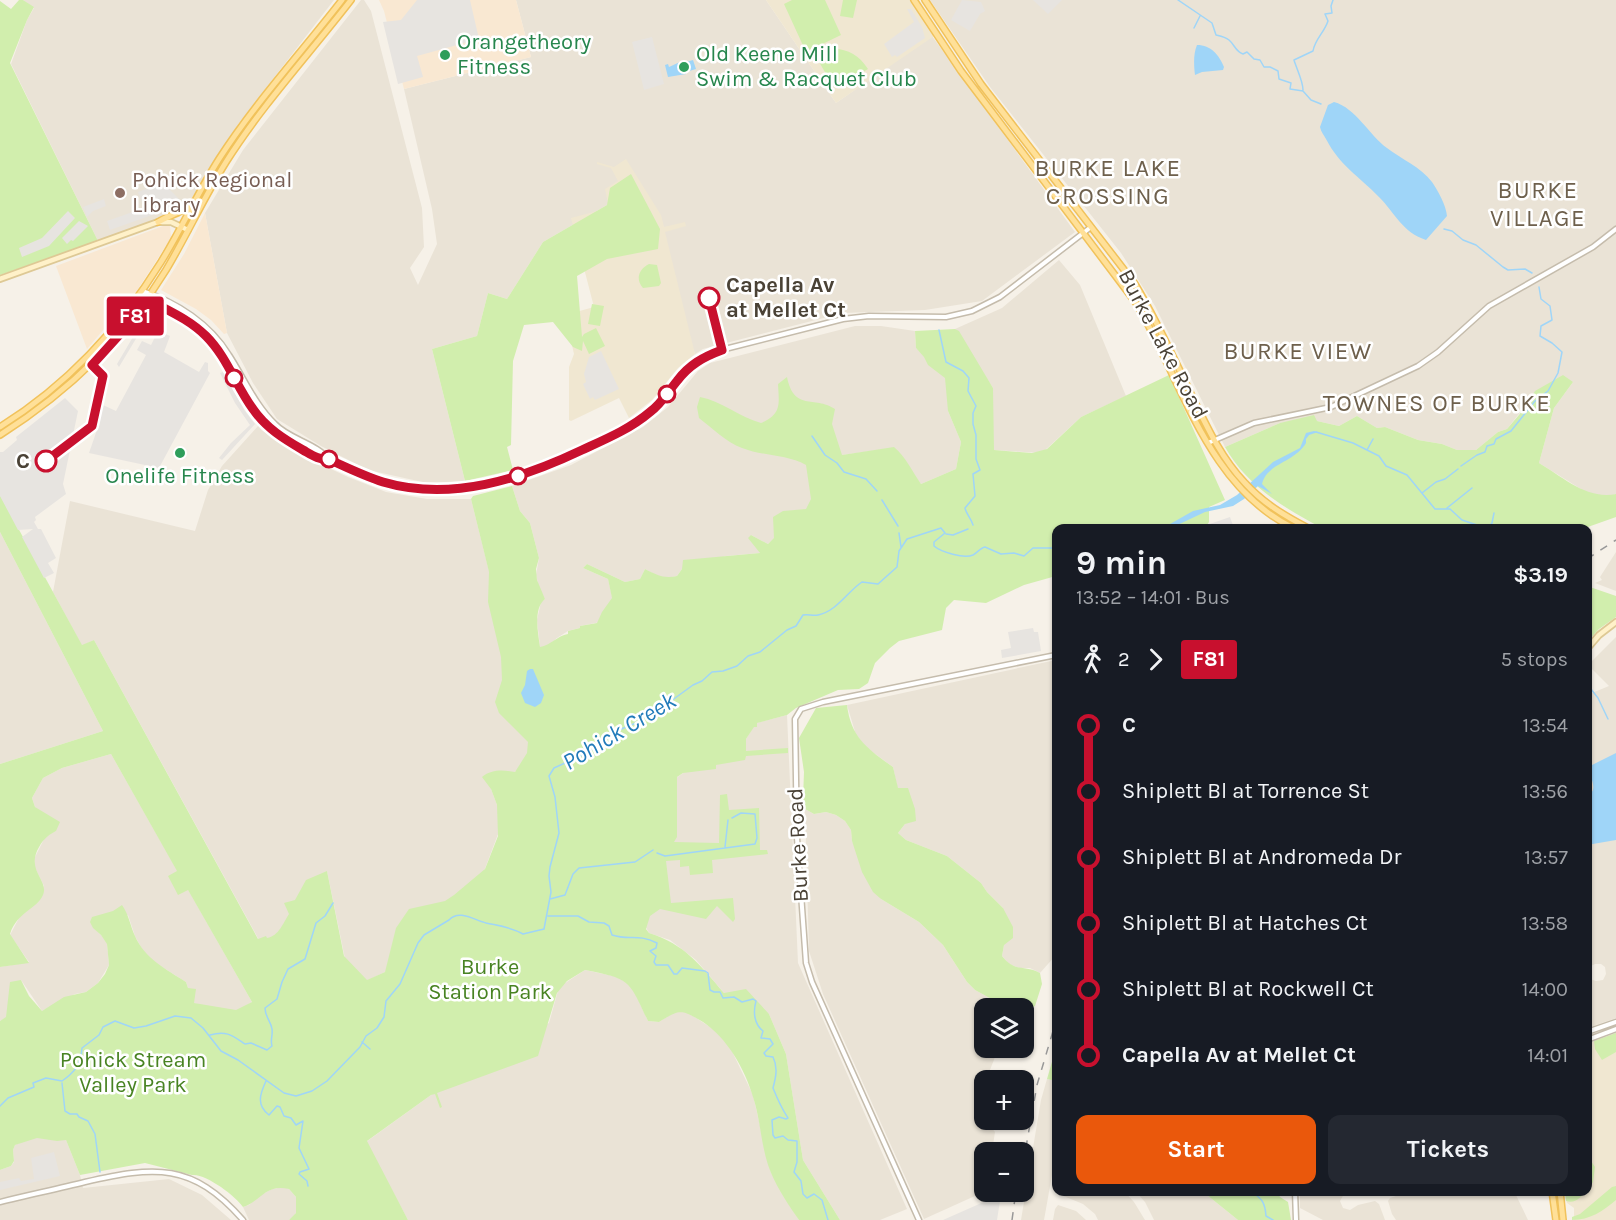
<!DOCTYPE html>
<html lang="en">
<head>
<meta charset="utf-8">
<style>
	body { margin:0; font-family:Karla,sans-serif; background:#242831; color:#f1f3f6; height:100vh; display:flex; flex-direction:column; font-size:22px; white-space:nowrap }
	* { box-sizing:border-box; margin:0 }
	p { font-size:20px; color:#9ea1a6 }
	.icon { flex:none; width:33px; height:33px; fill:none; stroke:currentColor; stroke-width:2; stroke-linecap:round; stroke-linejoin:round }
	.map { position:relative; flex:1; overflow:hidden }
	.side { position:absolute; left:1052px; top:524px; width:540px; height:672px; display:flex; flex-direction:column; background:#171b24; border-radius:12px; box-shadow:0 2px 4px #0004 }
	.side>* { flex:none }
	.badge { padding:0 12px; border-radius:4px; font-size:21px; line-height:39px }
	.fabs { position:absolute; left:974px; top:998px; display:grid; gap:12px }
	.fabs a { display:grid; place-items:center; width:60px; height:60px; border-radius:12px; background:#171b24; box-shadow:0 2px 4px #0004; font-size:30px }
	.map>.badge { position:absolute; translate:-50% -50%; box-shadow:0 0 0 3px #fff }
	.legs { display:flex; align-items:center; gap:9px; height:66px; padding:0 24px; font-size:20px }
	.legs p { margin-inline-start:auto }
	.overview { display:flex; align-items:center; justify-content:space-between; height:102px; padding:0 24px }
	h1 { font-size:33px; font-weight:700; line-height:45px }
	.action { display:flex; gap:12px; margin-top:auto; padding:12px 24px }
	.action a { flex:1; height:69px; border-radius:12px; background:#ea580c; color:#fff; font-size:24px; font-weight:700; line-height:69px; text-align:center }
	.action a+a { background:#242831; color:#f1f3f6 }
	ul { padding:0 24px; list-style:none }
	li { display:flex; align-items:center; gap:21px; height:66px; font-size:22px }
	li i { display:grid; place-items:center; width:9px; height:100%; margin:0 8px; background:currentColor }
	li i::after { content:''; width:15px; height:15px; margin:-8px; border:4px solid; border-radius:50%; background:#171b24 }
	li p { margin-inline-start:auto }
	li:first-child i { background:linear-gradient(#0000 50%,currentColor 0) }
	li:last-child i { background:linear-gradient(currentColor 50%,#0000 0) }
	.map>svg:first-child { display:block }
</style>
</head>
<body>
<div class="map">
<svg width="1616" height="1220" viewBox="0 0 1616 1220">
	<rect width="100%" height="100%" fill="#f6f1e8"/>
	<path fill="#eae3d6" d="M23,0H334L239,123L186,208L98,241L11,64L27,20L34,8Z
		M361,0H364L371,11L422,208L424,247L410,268L418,285L437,244L432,209L404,89L531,57L516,0H766L836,103L932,36L1075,232L982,301L925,310L843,313L703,349L695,354L658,249L607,205L543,242L507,299L488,293L477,336L432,349L465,481L427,483L368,470L321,446L277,419L253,383L227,333L205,213L243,150Z
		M930,0H1616V494L1605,497L1589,494L1539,463L1554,408L1573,382L1534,395L1507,429L1498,432L1476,450H1457L1442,444L1418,440L1385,427L1377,428L1357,416L1339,426L1317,421L1280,423L1225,447L1155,306L1121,253L990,87Z
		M1059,260L1080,285L1126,396L1081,417L1042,453L993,450V388L955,329L1002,308Z
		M855,326H881L915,331L916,348L954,385L948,411L961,442L956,469L921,484L894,448L842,455L809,457L819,515L775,538L768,544L751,535L760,553L726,556L682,569L677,576L667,578L659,577L645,569L640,579L625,582L587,564L583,568L608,579L614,605L606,621L580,626V628L568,631L557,638L543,650L540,647L537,620L541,602L545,599L539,588L536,575L539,558L530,523L520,511L512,486L571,465L643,427L668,407L698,371L710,363Z
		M259,425L278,442L301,455L348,477L386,492L427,499H471L533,747L526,764L491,789L503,821L478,887L385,972L351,988L327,871L300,936L259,940L94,640L82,646L53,592L70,501L195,531L208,490L222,466Z
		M0,532L103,731L0,764Z
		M1616,552V591L1595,583L1602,580L1600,577Z
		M1616,637V1018L1590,1027L1587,1025V978L1596,981L1603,980L1606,974L1605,967L1601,964H1595L1587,968V695L1609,686L1588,665Z
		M1056,660V955L1040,973L1030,968H1019L1009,964L1002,956L1004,945L1003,908L987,892L981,883L947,856L906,840L898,833L905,824L893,767L867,748L856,735L847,705Z
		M787,715L798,963L907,1209L880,1220H840L803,1160L786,1054L769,1014L724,993L696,960L670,940L649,933L642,920L669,783L686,771L746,739L756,723Z
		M111,754L252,1002L239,1010L228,1011L193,1003L186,982L154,962L143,951L135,936L128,915L93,927L101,935L107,943L109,965L98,983L86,992L75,994L42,1011L21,980L6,1018L0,1021V967L29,962L10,935L20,916L38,902L44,886L35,868L34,859L46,835L56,831L35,807L32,798L43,778L62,768Z
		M805,809L814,814L826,812L836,815L845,821L851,830L852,841L881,899L919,922L943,945L967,982L975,990L1008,1008H984V1047H999L986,1080H984V1085L975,1108L995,1132L992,1152H984V1191H986L924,1219L823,994L809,951Z
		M585,970L618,977L627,982L634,991L648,1021L659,1022L676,1011L687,1012L713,1029L729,1045L753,1095L771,1173L799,1220H408L366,1142L431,1095L549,1023L559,987Z
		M1047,1079L1056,1081V1165L1052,1175L1044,1220H1021L1041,1100Z
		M51,1129L66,1140L80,1175L83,1188L169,1179L202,1195L231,1220H0V1170L11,1166L14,1162L13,1150L15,1145Z
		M284,1187L289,1189L296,1197V1213L293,1218L289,1220H249L243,1207L249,1205L257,1197L272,1189Z
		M1058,1191H1124L1134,1202L1145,1220H1098L1095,1214L1083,1204L1061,1195Z
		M1135,1191H1202L1238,1220H1154L1145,1202Z
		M1300,1191H1373L1357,1196L1349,1193L1344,1194L1340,1201L1343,1208L1350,1210L1358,1205L1375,1201L1379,1204L1385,1220H1323L1300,1208Z
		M1411,1191H1514L1528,1220H1396L1392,1214L1388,1201L1390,1198Z
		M1058,1205L1076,1211L1086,1220H1053L1055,1209Z"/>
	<path fill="#f9e8d2" d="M379,0H516L531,57L404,89L384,11Z
		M205,213L227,333L224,334L211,320L196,309L161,290L184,254Z
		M163,226H170L171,238L138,289L87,349L56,266Z"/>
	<path fill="#f0e7d1" d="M766,0H918L940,32L836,103Z
		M626,159L661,215L664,227L685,222L686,226L665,232L695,354L678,368L652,400L629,418L619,398L571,421L569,420V367L574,354L565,315L594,307L571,218L609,208L605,189L618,181L611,168L597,164V162L614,167Z
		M1616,1033V1220H1574V1208L1567,1203L1565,1191H1587V1044Z"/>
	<path fill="#d1eead" d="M19,0H23L34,7L27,20L10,63L98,241L0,275V1L11,9Z
		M792,0H825L841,35L806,52L784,4Z
		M843,0H857L853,18L840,16Z
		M833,48C849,50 859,55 868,69L838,87L833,86L815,55Z
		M631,174L660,229L658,249L607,259L577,276L582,337L584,334L596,328L605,346L589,354L583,341L582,351L573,347L553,322L524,325L513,361L511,445L507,447L513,470L465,481L432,349L477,336L488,293L507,299L543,242L607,205L610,188Z
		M649,264L657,265L661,283L659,286L643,288C635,279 639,269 649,264Z
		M592,304L604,306L600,326L588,324Z
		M955,329L959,331L993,388L994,450L1032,453L1047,449L1081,417L1169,375L1225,500L1209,507V522L1205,528H1056V576L1024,585L986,603L954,600L946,608L942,630L899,641L890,648L875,663L868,683L859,689L838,690L796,708L787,715L757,723V727H754L746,739V751L788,748V753L746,756L745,760L716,765V769L683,773L677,777V837L674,842L719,843L720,795L727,794L729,810L759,808L760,850H767L768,854L712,860L713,873L690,875L689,866L680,867V860L666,861L671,903L733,898L735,919L733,922L717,906L706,919L660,909L650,916L646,929L649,933C686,945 699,964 724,993L746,989L769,1014L786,1054L803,1160L840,1220H799C789,1206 778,1189 771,1173C761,1149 761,1121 753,1097C745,1069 727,1038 703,1022C681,1009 680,1009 659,1022L648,1021C629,980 631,979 585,970L567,981L557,993L538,1056L437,1093L442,1107L440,1108L435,1094L431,1095L367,1141L408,1220H289L296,1213V1197L289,1189C265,1183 259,1203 243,1207C236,1196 205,1173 192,1175L145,1163L80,1175L66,1140L57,1141L37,1138L15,1145L13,1150L14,1161L11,1166L0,1170V1021L6,1017L10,982L21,980L29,996L42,1011L64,997L86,992L98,983L105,974L109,965L107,944L101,935L93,928L90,922L92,917L113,911L122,905C129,915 130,925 135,936C145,959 166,969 186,982L188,988L196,989L194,1003L236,1010L252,1002L188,890L178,895L168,876L177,871L111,754L62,768L43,778L32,798L35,807L60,822L56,831C46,836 42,841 37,851C28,872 49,881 43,895C37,909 17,912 10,934L29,963L0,967V764L103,731L0,532V495L82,645L94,640L258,939L266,936L267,938C279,936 283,923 289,914L284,903L295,900L306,880L327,871L344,956L367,980L385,972L396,928L409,909L445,901L454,895L485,869L498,836L497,805L491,789L482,777C492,769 503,770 515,772L527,753L528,742L499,713L495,702L502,680L501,657L488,602L489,572L471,499L473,496L512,486L520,511L530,523L539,558L536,569L537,580L545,599C533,609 538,632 540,647C551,645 557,636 568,634V631L580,628V626L597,623L602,612L612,598L608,579L583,568L587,564L625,582L640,579L645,569C657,575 664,579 677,576L682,569L683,560L760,553L748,538L751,535L768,544L774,538L773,517L783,511L806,509L811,499L806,465C786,454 762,456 742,448C726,442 712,428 699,418L697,407L700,397C722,401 739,417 761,423C782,414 779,404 778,384L787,377C794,412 814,395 835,409L832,424L842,455L894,447C906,457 912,471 921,484L956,469L961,442L948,411L945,378L928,365L924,357L916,348L915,331Z
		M1563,375L1573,382L1554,408L1539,463C1563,477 1587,500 1616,494V517L1585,528H1322C1284,508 1247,486 1225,447L1280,423L1314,415L1317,421L1339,426L1357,416L1377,428L1385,427L1418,440L1442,444L1457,450H1476L1498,432L1507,429L1524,409L1535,391Z
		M1587,586L1616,596V617L1599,629L1587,642Z
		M847,705C851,738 868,749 893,767L898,788H908L915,809L916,821L905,824L898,833L906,840L947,856L981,883L987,892L1003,908L1013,927V938L1004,945L1002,956C1015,973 1024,964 1040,973L1042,984L1035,1006L1023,1011V1008H1008L975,990L967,982L943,945L919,922L881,899L873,892L862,872L852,841L851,830L845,821L836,815L826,812L814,814L805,809L803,799L804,772L799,738L816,708Z
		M1616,1033V1052L1602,1060L1595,1049L1594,1041Z
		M1056,1048V1081L1047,1079Z
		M1587,1155L1595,1167L1593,1182L1587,1191Z
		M1616,1186V1200C1603,1211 1590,1220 1572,1220V1217L1580,1214L1612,1187Z
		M1202,1191H1277L1280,1197L1288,1202L1291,1220H1238Z
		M1565,1191H1587C1580,1197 1576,1204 1566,1201Z"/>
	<path fill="#e7e4e0" d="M417,0H470L479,39L417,56L423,77L398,84L383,22L401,20Z
		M962,0L981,2L985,11L980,14L970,31L951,20Z
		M1033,0H1062L1048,14Z
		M907,9H911L922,27L925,38L897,57L895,55L892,57L884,44L914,22Z
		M652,37L664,84L644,90L632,42Z
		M167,181L170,190L181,201L166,210L110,230L107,221L144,208L138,192Z
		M104,199L106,206L93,211L87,217L83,207Z
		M68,211L75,218L49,246L22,257L19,248L42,238Z
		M79,221L88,226L73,241L71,240L67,244L62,238Z
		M146,315L149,317L119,367L117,364Z
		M157,333L161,335L163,333L170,336L164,352L199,372L205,362L208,363V371L210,373L159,468L89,453L98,427L95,425L97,416L103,405L116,411L146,355L137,350L142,341L151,345Z
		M601,351L619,389L595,400L593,397L590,399L583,384L586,382L584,374L589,357Z
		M223,372L245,411L255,424L222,460L219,458L231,443L250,425L235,403L220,373Z
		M65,398L78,411L63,484L66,494L35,517L36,520L34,522L38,529H41L56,558L48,563L54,573L44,578L22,537L33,529L18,530L0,496V452H3L17,440L16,437Z
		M1230,517L1234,528H1201V527Z
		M1033,628L1034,632H1038L1041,651L1002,658L1001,650L1011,648L1008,632Z
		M54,1152L60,1176L0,1190V1182L19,1178L21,1181L34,1179L31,1158Z
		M995,1197L1000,1201L997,1220H943Z"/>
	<path fill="#9fd5f8" d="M1197,45C1211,45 1219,55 1224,67L1223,70L1202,72L1195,75C1194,67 1193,54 1197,45Z
		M693,60L696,69L686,72V74L668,77L665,65L668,64L669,67L682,61L683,63Z
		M1334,102C1356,108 1369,135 1387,148C1401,159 1421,167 1432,182C1438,191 1446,205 1447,216L1426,240C1402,232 1395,213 1379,197C1359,176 1340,166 1326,139C1324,135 1321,132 1320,127L1328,105Z
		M1314,431L1318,432L1309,435L1306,439V443C1294,463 1267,463 1262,484L1272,494L1258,486L1244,499L1233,506L1205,512L1171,528H1163L1193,511L1220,505L1237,495L1273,462L1300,448L1306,433Z
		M530,669H533L544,695L541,703L535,707L525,703L521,693L525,685L527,671Z
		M1616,753V840L1587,845C1587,832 1586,818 1587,805C1589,788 1599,795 1589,773L1592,765Z"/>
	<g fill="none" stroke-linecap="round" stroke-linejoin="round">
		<path stroke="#9fd5f8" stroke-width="1.5" d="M1178,0L1212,23L1216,35C1220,36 1225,37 1229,40C1235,45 1235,51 1243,54L1247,52L1254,59L1260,60L1264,67H1270L1278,71L1279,79L1291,83L1290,89L1303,91L1311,100L1321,104
			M1194,28L1200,16
			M1303,90C1303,81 1297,70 1294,60L1313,51C1315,39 1324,33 1328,21L1325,14L1332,13L1331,6L1333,0
			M1444,229L1452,231L1463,240L1476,245L1503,267L1508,270L1525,269L1532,273
			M939,330L946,362L963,371L969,378L968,391L976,406L973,413V424L976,435V459L980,470L973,474L975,496L965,508C966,514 971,518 973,525
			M1316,432L1353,443L1379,456L1386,466L1407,475L1435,509H1450L1462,520L1486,528
			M812,436L825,455L837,463L844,472L866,479L877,491
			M1367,450L1373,439
			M1461,466L1477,455L1485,452L1487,446L1494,444L1496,439L1511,431L1535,401L1548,391L1558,373L1562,352L1552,343L1540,336L1541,326L1552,320L1550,306L1541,299L1539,287
			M1422,493L1436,482L1445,479L1458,469
			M882,500L898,526
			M1447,508L1472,488
			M1488,528L1492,523L1494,513
			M899,533L901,547
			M946,534L953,535L968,529
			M1587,684L1598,698L1608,719
			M725,847L728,820
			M657,853L665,856L755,844L757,838L755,814L741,813L732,818
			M550,899L565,895L573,874L579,868L635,862L653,850
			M548,916H578L589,922L604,923L609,926L612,935C630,941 637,933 657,943L656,948L650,951L656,956L654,962L656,965H668L674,974H677L682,968L705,971L708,973L710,990L714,992H720L723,998L734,997L742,1002L753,999L756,1001C753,1012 754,1024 763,1031L761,1038L770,1039L773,1044L764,1053L766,1056L773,1057C778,1067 776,1077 773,1088C777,1098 782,1109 788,1118L786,1119L779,1117L772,1120L773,1135L775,1138L783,1136L788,1140L797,1141V1162L794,1172L801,1181L803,1194L807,1198L814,1194L822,1200L828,1220
			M210,1035C227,1030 233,1036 245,1044L251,1043L267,1050L272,1046C270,1039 273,1036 272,1029C271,1021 265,1017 265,1008L277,999L282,982L288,969L305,959L316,923L325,916L333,903
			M362,1042L370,1049
			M266,1081C260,1094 256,1105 269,1115L277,1106L280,1107L284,1116L291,1118L296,1125L303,1121L299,1148L309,1169L300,1172L299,1174L307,1181L308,1186
			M62,1083L65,1111L70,1114H77L79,1117L88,1121L95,1134L100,1172
			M0,1106L8,1098L34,1087L33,1083L46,1078L62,1081C75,1072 81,1064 82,1048L99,1035L103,1027L115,1021L134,1028L146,1026L175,1016L191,1018L203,1028L221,1051L238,1060L284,1093L296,1096L312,1091L327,1081L360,1047L366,1036L377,1028L384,1017L386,1001L400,984L418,943L424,935L449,920C459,909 474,920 486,923C500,926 511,927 523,934L544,929L551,892L549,876L550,867L559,833L555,797L549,776L554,768L589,752L619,730L636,723L650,712L671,701L693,685L702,681L712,672L723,671L737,666L748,656L760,652L787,630L796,626L803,615C808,614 813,616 818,615C837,611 847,592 862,582L878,584L897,567L899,551L907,539L941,528L945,533L934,542V546C941,552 964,559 973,555C977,553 980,548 985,547L1001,554L1014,553L1024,556L1033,548H1056
			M1251,1191C1262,1199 1265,1202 1266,1216L1273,1220"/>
		<defs>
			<path id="tertiary" d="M142,291C177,302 210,324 229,355C244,378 255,405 275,424C289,439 318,444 328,459L384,482L421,489H464L528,473L552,464L636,423L655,409L691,366L707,355L721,350L843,319L869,316L946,317L972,311L1000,297L1091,227
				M142,291C155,311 188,318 206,336C227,356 237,386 253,409C266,428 284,439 303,450C312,454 319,460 328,459
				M1208,443L1254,423L1331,407L1418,366L1438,352L1489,306L1593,247L1616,229
				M1587,1032L1616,1022
				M1587,1040L1616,1029
				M1295,1191L1296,1220
				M0,1202C28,1195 57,1189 85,1182C155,1166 192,1162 243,1220
				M919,1220L812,982L806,963L797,838L795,719L801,709L823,702L1056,655"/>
			<path id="secondary" d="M0,279L158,222H171L188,230
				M1587,649L1599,635L1616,622"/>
			<path id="primary" d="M914,0L961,71L1136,303C1182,380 1206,485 1293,528
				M925,0L981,84L1135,284C1156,319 1173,356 1191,394C1206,425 1221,458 1245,483C1263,503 1285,516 1308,528
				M158,222C169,215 183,213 191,203
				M0,427C67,385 120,328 161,262C182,228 198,192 219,159C255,103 301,53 342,0
				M0,435C68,392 124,339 166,270C187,235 204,197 226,162C262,105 310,53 351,0
				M1552,1191L1556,1220
				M1560,1191L1563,1220"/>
		</defs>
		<use href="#tertiary" stroke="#c5bcac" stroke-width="7"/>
		<use href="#secondary" stroke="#dec995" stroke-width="8"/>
		<use href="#primary" stroke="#f1c25b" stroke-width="8"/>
		<use href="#tertiary" stroke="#fff" stroke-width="4"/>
		<use href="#secondary" stroke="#fff1c9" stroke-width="4.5"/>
		<use href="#primary" stroke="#ffe098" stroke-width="5"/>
		<path stroke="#989898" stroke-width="1.5" stroke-dasharray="8 8" stroke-linecap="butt" d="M1587,559L1616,540
			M1023,1164L1037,1085L1056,1021
			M1012,1220L1016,1191"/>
	</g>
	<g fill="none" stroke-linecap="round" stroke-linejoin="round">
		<defs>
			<path id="line-1" d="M46,461L92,426L103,376L92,365L121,333L147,299C167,310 189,319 206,336C227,357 236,386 253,409C266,428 284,439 303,450C312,455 319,460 328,459C346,467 364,476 383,482C451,502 521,479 582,450C606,439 630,429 650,412C661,404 668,392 677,381C689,365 703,357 722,350L709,298"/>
		</defs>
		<use href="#line-1" stroke="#fff" stroke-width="14"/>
		<use href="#line-1" stroke="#c8102e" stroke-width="9"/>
	</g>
	<g fill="#2e9e5b" stroke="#fff" stroke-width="2">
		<circle cx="445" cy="55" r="6"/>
		<circle cx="684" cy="67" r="6"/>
		<circle cx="180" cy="453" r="6"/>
	</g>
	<circle fill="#8d6e63" stroke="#fff" stroke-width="2" cx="120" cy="193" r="6"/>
	<g fill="#fff" stroke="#c8102e" stroke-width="3">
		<circle cx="709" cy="298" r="10"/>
		<circle cx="234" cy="378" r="8"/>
		<circle cx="667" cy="394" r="8"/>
		<circle cx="329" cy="459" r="8"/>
		<circle cx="46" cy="461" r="10"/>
		<circle cx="518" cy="476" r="8"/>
	</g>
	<g text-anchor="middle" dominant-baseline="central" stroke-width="5" stroke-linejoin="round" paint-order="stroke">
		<g font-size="22" fill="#27864d" stroke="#fff" text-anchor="start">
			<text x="457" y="42">Orangetheory<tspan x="457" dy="25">Fitness</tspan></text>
			<text x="696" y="54">Old Keene Mill<tspan x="696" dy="25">Swim &amp; Racquet Club</tspan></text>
			<text x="180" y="476" text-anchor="middle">Onelife Fitness</text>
		</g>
		<g font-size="22" fill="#785e54" stroke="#fff" text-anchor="start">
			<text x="132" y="180">Pohick Regional<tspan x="132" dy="25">Library</tspan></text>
		</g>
		<g font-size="22" font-weight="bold" fill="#4a4236" stroke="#fff" text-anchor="start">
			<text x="726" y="285">Capella Av<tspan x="726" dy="25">at Mellet Ct</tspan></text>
			<text x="30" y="461" text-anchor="end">C</text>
		</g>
		<g font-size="22" fill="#4a4236" stroke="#fff">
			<text transform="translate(1163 344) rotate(62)">Burke Lake Road</text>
			<text transform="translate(798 845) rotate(-93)">Burke Road</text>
		</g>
		<g font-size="22" fill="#488322" stroke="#fff">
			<text x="490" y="967">Burke<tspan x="490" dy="25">Station Park</tspan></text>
			<text x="133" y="1060">Pohick Stream<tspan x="133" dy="25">Valley Park</tspan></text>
		</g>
		<g font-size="24" letter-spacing="1.5" fill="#6e604c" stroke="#fff">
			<text x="1108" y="168">BURKE LAKE<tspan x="1108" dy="28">CROSSING</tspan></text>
			<text x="1538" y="190">BURKE<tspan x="1538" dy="28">VILLAGE</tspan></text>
			<text x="1298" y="351">BURKE VIEW</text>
			<text x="1437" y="403">TOWNES OF BURKE</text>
		</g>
		<g font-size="24" font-style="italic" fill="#217bba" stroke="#fff">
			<text transform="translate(619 731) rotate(-31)">Pohick Creek</text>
		</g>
	</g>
</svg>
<div class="fabs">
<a><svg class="icon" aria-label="layers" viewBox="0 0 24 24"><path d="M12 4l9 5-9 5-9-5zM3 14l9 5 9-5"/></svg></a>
<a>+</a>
<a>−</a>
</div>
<b class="badge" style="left:135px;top:316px;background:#c8102e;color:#fff">F81</b>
<section class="side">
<div class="overview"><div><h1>9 min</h1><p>13:52 – 14:01 · Bus</p></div><b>$3.19</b></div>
<div class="legs"><svg class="icon" aria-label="walk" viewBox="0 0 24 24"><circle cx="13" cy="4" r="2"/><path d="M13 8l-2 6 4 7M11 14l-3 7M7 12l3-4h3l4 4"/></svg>2<svg class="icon" aria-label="forward" viewBox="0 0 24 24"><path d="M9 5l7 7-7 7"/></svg><b class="badge" style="background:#c8102e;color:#fff">F81</b><p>5 stops</p></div>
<ul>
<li><i style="color:#c8102e"></i><b>C</b><p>13:54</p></li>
<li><i style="color:#c8102e"></i><span>Shiplett Bl at Torrence St</span><p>13:56</p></li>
<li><i style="color:#c8102e"></i><span>Shiplett Bl at Andromeda Dr</span><p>13:57</p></li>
<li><i style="color:#c8102e"></i><span>Shiplett Bl at Hatches Ct</span><p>13:58</p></li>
<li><i style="color:#c8102e"></i><span>Shiplett Bl at Rockwell Ct</span><p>14:00</p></li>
<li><i style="color:#c8102e"></i><b>Capella Av at Mellet Ct</b><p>14:01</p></li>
</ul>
<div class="action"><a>Start</a><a>Tickets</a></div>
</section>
</div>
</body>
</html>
